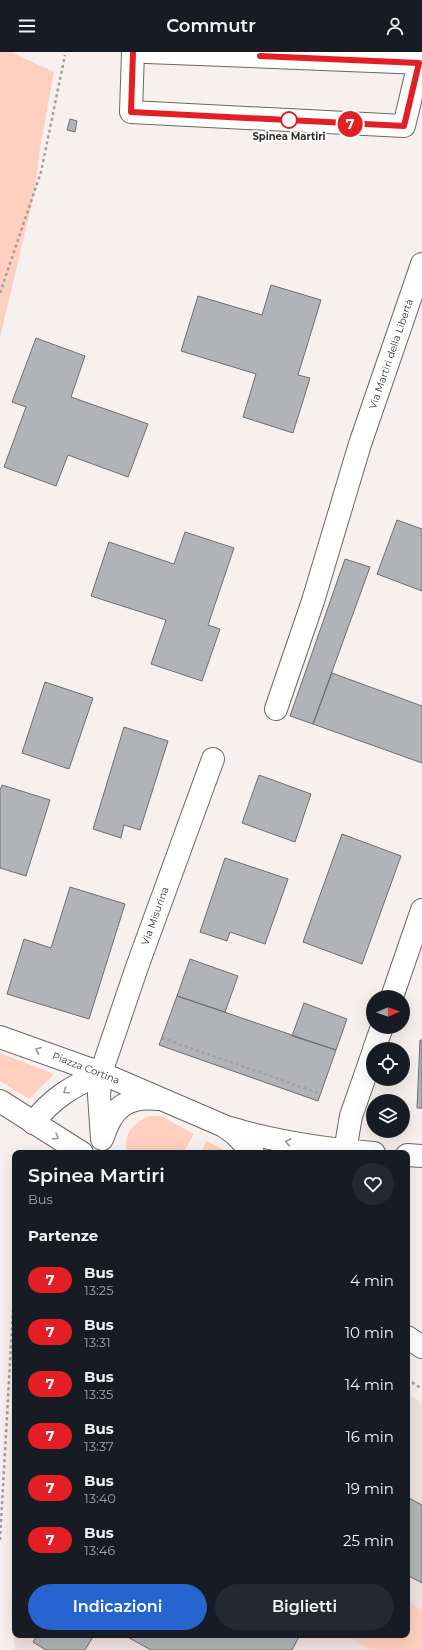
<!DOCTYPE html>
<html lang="it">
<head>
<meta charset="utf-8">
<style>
	body { margin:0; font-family:Montserrat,sans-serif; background:#242831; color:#f1f3f6; height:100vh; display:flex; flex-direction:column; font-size:15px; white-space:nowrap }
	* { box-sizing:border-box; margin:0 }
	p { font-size:13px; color:#9ea1a6 }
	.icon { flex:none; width:22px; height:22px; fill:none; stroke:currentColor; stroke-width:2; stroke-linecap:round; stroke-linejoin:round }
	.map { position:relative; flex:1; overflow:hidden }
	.sheet { position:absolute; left:12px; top:1098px; width:398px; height:488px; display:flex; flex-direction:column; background:#171b24; border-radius:8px; box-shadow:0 4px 16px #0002 }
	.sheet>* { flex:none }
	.badge { padding:0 8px; border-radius:13px; font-size:14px; line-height:26px }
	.needle { width:26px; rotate:88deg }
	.controls { position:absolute; left:366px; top:938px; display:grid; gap:8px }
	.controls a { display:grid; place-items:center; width:44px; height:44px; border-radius:50%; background:#171b24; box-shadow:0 4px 16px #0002; font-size:20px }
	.map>.badge { position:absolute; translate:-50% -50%; box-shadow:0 0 0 2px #fff }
	h2 { padding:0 16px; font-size:15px; line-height:36px }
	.round { display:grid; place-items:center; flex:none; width:42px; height:42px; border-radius:21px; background:#242831 }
	.head { display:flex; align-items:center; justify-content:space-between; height:68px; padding:0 16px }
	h1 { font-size:19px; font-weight:600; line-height:30px }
	.button { display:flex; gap:8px; margin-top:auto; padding:8px 16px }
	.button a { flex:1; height:46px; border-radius:24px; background:#2664d0; color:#fff; font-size:16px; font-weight:600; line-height:46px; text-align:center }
	.button a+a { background:#242831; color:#f1f3f6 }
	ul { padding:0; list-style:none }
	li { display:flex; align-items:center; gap:12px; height:52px; padding:0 16px }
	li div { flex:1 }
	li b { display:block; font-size:15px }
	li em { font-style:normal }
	li .badge { min-width:44px; font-weight:700; text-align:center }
	header { display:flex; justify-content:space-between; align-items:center; height:52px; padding:0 16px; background:#171b24; font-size:18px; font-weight:600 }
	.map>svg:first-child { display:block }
</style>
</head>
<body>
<header><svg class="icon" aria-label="menu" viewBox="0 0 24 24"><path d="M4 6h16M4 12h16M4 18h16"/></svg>Commutr<svg class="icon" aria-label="person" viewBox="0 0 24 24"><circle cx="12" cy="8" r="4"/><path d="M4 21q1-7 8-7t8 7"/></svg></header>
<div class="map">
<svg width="422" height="1598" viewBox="0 0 422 1598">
	<rect width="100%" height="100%" fill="#f6f1ef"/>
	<path fill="#efe1dd" d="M407,1342L422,1351V1598H15L11,1558L15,1473V1583H407Z"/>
	<path fill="#ffcfc0" d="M0,0H11L54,20L40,97L35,139L0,285Z
		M0,1001L54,1022L29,1047L0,1029Z
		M150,1064H161L194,1082L183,1101H128C121,1083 135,1069 150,1064Z
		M207,1089L229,1101H200Z
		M407,1549L422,1559V1598H371L347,1583H407Z"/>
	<path fill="#b1b3b7" stroke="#6d6f73" d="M70,67L77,69L75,80L67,78Z
		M271,233L321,248L298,323L310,326L293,381L243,365L256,322L181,299L198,244L262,263Z
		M36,286L85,304L71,345L148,372L128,425L68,403L56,434L4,415L26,355L12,350Z
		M397,468L422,477V539L377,522Z
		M185,480L234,496L208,573L220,577L202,629L151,612L166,568L91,544L109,490L174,512Z
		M345,507L370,515L313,672L290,664Z
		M332,621L422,654V711L313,672Z
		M45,630L93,646L69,717L22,701Z
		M124,675L168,689L140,778L124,773L121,786L93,777Z
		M259,723L311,742L295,790L242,771Z
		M2,733L50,748L26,824L0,816V738Z
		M342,782L401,804L362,912L303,890Z
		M225,806L288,827L265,892L230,880L227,889L200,880Z
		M70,835L125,852L89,967L7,942L24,887L51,896Z
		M190,907L238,924L225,960L177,944Z
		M177,944L336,998L318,1049L159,993Z
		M304,951L347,967L336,998L292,984Z
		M420,988H422V1056H417Z
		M407,1445L422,1453V1531L407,1523Z
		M37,1583H94L85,1598H46L33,1590Z
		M124,1583H300L292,1598H151Z"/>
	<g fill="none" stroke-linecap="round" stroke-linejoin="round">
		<defs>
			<path id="minor" d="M133,0L131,60L404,74L419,11
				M147,0L422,11
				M276,657L313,549L360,392L422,212
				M392,945L422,858
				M0,985L101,1021L224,1074L235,1082L253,1101
				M374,997L382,975
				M0,1049L82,1101
				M33,1071C53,1045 72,1035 101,1021
				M230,1076C277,1090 325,1097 374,1101
				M103,1085C112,1056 126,1044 158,1047
				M102,1087L99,1043L101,1021L137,915L213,707
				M345,1099L351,1064L373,1001
				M407,1103L422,1104
				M407,1285L422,1295"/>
		</defs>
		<use href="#minor" stroke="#6b6765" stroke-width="24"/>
		<path stroke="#a39f9e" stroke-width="2.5" stroke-dasharray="3 3" stroke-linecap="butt" d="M0,241L41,120L65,3
			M162,986L321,1042
			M407,1327L422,1337
			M0,1488L15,1222"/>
		<use href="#minor" stroke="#fff" stroke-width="22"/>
	</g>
	<defs><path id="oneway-chevron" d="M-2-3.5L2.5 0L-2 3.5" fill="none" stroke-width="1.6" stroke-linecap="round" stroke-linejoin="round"/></defs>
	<g stroke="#989897">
		<use href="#oneway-chevron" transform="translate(38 998) rotate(-160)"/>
		<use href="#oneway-chevron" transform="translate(66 1039) rotate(145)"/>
		<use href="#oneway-chevron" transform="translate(56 1085) rotate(32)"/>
		<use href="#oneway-chevron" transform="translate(288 1090) rotate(-169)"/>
	</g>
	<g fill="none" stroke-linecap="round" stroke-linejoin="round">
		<defs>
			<path id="line" d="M133,0L131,60L404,74L419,11L260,4"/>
		</defs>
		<use href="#line" stroke="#fff" stroke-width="9"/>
		<use href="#line" stroke="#e31e24" stroke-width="6"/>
	</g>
	<circle fill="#fff" stroke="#e31e24" stroke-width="2" cx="289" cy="68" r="8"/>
	<g text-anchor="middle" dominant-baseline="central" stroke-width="3.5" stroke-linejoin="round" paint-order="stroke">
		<g font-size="10" font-weight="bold" fill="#32302f" stroke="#fff">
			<text x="289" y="84">Spinea Martiri</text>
		</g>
		<g font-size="10" fill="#32302f" stroke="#fff">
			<text transform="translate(391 302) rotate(-71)">Via Martiri della Libertà</text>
			<text transform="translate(155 864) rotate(-70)">Via Misurina</text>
			<text transform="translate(86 1016) rotate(21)">Piazza Cortina</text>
		</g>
	</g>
</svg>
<div class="controls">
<a><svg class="needle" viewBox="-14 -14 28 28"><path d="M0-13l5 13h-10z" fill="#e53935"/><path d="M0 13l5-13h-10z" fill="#9ea1a6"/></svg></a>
<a><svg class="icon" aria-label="locate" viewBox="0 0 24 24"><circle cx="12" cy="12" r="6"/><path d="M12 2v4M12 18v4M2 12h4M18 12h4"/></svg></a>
<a><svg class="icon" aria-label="layers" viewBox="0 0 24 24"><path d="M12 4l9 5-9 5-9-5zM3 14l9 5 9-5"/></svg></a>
</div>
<b class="badge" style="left:350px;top:72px;background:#e31e24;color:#fff">7</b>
<section class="sheet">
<div class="head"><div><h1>Spinea Martiri</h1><p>Bus</p></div><a class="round"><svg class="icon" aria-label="heart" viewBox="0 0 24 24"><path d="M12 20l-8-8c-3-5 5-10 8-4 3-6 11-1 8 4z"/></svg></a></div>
<h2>Partenze</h2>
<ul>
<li><span class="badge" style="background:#e31e24;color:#fff">7</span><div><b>Bus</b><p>13:25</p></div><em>4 min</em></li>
<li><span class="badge" style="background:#e31e24;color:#fff">7</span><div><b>Bus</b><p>13:31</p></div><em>10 min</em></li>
<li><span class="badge" style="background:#e31e24;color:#fff">7</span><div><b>Bus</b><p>13:35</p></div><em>14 min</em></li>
<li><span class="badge" style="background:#e31e24;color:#fff">7</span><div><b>Bus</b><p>13:37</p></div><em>16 min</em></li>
<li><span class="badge" style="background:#e31e24;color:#fff">7</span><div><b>Bus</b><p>13:40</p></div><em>19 min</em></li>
<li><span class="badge" style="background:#e31e24;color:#fff">7</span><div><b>Bus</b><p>13:46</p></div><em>25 min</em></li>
</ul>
<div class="button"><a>Indicazioni</a><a>Biglietti</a></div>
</section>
</div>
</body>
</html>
